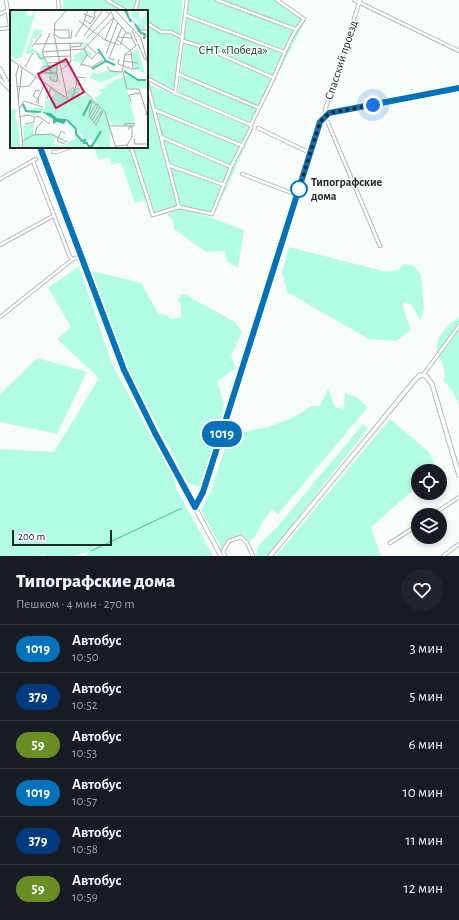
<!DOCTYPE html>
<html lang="ru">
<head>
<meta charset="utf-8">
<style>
	body { margin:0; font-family:"Alegreya Sans",sans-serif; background:#20242c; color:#f1f3f6; height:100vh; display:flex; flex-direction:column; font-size:15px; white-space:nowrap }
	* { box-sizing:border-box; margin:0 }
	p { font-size:13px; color:#9ea1a6 }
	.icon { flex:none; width:22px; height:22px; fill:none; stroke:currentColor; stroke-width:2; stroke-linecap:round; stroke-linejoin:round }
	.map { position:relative; height:556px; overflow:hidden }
	.panel { display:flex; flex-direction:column; background:#171b24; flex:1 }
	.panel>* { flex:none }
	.badge { padding:0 8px; border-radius:13px; font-size:14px; line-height:26px }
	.tools { position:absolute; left:411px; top:464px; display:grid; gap:8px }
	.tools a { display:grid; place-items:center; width:36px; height:36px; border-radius:50%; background:#171b24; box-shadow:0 2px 6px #0003; font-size:20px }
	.scale { position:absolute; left:12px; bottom:10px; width:100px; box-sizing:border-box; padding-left:4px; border:2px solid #262727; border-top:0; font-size:11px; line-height:14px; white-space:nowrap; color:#262727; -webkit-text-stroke:3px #f8fcfa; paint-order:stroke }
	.you { position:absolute; width:20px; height:20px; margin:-10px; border:3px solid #fff; border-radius:50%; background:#1a73e8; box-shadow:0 0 0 6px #1a73e833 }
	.map>.badge { position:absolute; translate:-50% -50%; box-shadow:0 0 0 2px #fff }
	.round { display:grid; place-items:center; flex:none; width:42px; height:42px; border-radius:21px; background:#20242c }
	.overview { display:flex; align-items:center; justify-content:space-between; height:68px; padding:0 16px }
	h1 { font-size:19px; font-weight:800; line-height:30px }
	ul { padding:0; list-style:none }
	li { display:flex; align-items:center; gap:12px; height:48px; padding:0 16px; border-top:1px solid #363941 }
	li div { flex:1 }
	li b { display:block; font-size:15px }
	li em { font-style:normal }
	li .badge { min-width:44px; font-weight:700; text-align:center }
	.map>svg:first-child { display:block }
</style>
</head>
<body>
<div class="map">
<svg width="459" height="556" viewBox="0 0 459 556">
	<rect width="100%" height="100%" fill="#f8fcfa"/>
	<path fill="#b3fde4" d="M63,0H183L174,89L147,78V11H63Z
		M189,0H275L306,19L251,126L253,129L213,217L200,214L244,230L238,268L227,261L225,251L206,252L174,229L173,221L167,214L180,209L151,218L145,201L135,203L121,162L112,165L109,157L99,160L94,147H147V84L178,96Z
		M289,247L387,272L398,270L404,264L414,266L421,275L424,308L420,320L412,305L403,302V307L411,330L396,341L369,339L287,292L282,272Z
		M79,266L112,364L175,481L176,488L213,556H86L90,551L75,556H45L42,554L41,556H0V449L54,452L99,378L57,339L71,327L48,288Z
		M92,271L141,283L158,313L167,315L170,319L181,318V306L178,300L181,295H186L235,322L242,332L231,356L236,368L217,381L224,404L217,436L199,487L188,483L128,370Z
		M459,317V405L453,392L444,381C446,369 443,367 439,357C431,339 446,327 459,317Z
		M37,358L87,372L57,434L0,422V394Z
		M328,389L335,407L344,409L345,393L356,397L368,407L278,514L272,510C261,519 260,535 248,543L241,537L229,541L223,551L201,510L211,491L229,435C259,429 287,425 311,406H320Z
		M390,419L429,452L436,467L432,471H418V486L371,527L378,549L382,556H276Z
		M363,424L368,428L268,556H256L259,545L277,527Z"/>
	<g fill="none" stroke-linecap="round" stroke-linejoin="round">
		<path stroke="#3abf9d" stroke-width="1" d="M91,551L182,508"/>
		<defs>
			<path id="street" d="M6,0L10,26
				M58,0L59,11
				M107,0L126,11
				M217,0L295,29
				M354,0L459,51
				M360,0L325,110V116L380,246
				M135,11L138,0
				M0,14L8,10
				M185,15L284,52
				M147,23L161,32H171L183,38
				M0,29L8,28L11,26
				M183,41L206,48L274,78
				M178,74L259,108
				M0,79L9,89
				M147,83L179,207
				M175,93L187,0
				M155,110L243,146
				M251,125C258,109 267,93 274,77C283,57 290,36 304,19L277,0
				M258,128L310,153
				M161,137L231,167
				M131,147L153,215L179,207L212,214L231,167L251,128V125L175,93L147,78
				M53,152H57L70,147
				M33,161L70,257L73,259
				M168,165L224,185
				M242,174L297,195
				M0,179L36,159
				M0,245L53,216
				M0,317L73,259L82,257
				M423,375L459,326
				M432,515L459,497
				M390,543L418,525
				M225,556L223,551L229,541L241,537L247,543L253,556
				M443,556L459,544"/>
			<path id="secondary" d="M0,69L11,90
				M40,147L124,369L155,433L221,556
				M195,507L203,492L209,474L320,122L329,113L459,88
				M270,556L415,380L420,375L426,376L432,384L459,475"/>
		</defs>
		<use href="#street" stroke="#b6b9b8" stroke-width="4.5"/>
		<use href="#secondary" stroke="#b6b9b8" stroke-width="5.5"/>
		<use href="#street" stroke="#fff" stroke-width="2.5"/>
		<use href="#secondary" stroke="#fff" stroke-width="3.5"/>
	</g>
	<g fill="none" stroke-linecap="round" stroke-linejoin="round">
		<defs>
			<path id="line" d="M40,147L124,370L155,433L195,507L203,492L320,122L329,113L459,88"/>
		</defs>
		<use href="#line" stroke="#fff" stroke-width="9"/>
		<use href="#line" stroke="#0072bc" stroke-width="6"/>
		<path stroke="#262727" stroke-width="4" stroke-dasharray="0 7.2" d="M299,189L298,192L320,122L329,113L373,105"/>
	</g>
	<circle fill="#fff" stroke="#0072bc" stroke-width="2" cx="299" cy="189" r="8"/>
	<g text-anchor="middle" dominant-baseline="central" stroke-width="3" stroke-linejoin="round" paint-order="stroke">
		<g font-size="12" fill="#003b2d" stroke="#f8fcfa">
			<text x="233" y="50">СНТ «Победа»</text>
		</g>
		<g font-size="12" fill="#262727" stroke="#f8fcfa">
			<text transform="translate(341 60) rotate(-72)">Спасский проезд</text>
		</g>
		<g font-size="12" font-weight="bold" fill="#262727" stroke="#f8fcfa" text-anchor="start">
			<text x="311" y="182">Типографские<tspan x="311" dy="14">дома</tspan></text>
		</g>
	</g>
	<g transform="translate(10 10)">
		<rect width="138" height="138" fill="#f8fcfa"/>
		<path d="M0,0H18L16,3L20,7L26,0L13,43L12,47L6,49L0,45ZM122,0L130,2L128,7L131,10L138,1V16H135L136,20L134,21L128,16L129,12L121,7ZM24,19L33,21L26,29L23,28L21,38L32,44L38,55H47L48,70L51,73L39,71V65L30,60L33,54L26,43L16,44ZM74,32L79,33L75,38L82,44L80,46L77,45L71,53L63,51V49L66,48L63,46L71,42ZM127,39H128L135,63L124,59L122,44ZM98,60L112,63L91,73L80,68L82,62L88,64ZM119,65L127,71H136L137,78L117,79L125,111L114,112H125L124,116L103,115L84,88L92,83L88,79H95L97,75L107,69ZM61,77L70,78L69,85L73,87L76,83L95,103L101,116L100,138H88L86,133L82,138L78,137L83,131L79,129L78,133L67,119V124L72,129V134L77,136L74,138H14L13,116L24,113L23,124H44L47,126L43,134L56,136L57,132L66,129L64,126L67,127L65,124L66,119L56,107L48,108L41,103L29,102L23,105L15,100H21V93L22,100L25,97L35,99V85L36,84V91L45,84L40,80L41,78L62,92L61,89L57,88L56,83ZM7,99L5,107L8,113L10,138H0V100Z" fill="#b3fde4"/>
		<path d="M32,102L41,103L47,108L57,109L54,114L47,112L43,114V109Z" fill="#3abf9d"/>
		<path fill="none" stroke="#3abf9d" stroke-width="2" d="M115,0L121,12M125,14L131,23L135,24L134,29M88,39L96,51L105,55M82,59L96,51M114,61L128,70H136M13,94L16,101L31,102M73,106L81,90M57,110L66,119M66,119V124L72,131L75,130L74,133H77L79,137L81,136M81,138L91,121"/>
		<path fill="none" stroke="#a4a7a6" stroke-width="1" d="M105,0L131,28L138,54M117,0L119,7L131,20H138M73,4L85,8M75,10L80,14L85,7L84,3L88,0M69,11L95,30L109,35M108,13L116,22M73,14L78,0M45,20H59V28M122,20L127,32M127,21L138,27M44,24L50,28H61L62,20M74,26L93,0M65,27L73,14M107,27L122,28M77,28L100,4L96,2M106,29L121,41L123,58M95,30L104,8L100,0M60,33L61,52M24,34L73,33M128,34L135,50M77,35L87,44M110,35L115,23H120L126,36L114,45M22,37L32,24M60,37L71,36V33M74,39L103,8M32,42L74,39M32,42L42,64M32,42L40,23M27,43L30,49L35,47M96,44L108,12L103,8M77,45L82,49L88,42L90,45M35,47L61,46M0,49L61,91L67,73L95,102L106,138M109,49L108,54L122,59L129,58M105,50L99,48L112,17M113,51L128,53M37,53L61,52M71,54L82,57L93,50M9,55L6,64L13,138M70,56L77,45L74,39M97,56L100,61L112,62L115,45L122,44M15,57L23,43M33,57L47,55V63M51,60L61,52M113,62L117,79H129L137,104L135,105M33,63H47L48,70L44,72L39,67M66,73L67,67L75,68M7,76L10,77L8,90M10,76L12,58M10,77L19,76L26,67M57,87L44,25L45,13L57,0M37,89L41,77M121,92L119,85L130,83M26,93L35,73M28,94L29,89L23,86L26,80L30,81M88,96L86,94L79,106L86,115L93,101M9,99L14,91L33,97M79,104L82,91L85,94M9,107L18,105L24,107M24,108L28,106L40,114M80,109L88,96M82,111L90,97M84,113L92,100M15,114L24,112V108M101,116H124M115,116V114L124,113V116M25,125L27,117L33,111M124,128L125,134H138M13,131L23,125L41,124L57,132M55,134L47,131L51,121L55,123M117,135L122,127V117H119V120M106,136L117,135L119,138"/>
		<path fill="#c2185b" fill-opacity="0.15" stroke="#c2185b" stroke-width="2" d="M56,49L74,82L46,98L28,64Z"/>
		<rect width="138" height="138" fill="none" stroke="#262727" stroke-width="2"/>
	</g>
</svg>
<div class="tools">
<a><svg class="icon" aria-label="locate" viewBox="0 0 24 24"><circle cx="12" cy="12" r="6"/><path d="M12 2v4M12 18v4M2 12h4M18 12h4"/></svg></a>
<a><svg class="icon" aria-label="layers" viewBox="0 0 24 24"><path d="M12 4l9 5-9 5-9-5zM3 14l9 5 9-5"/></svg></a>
</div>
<div class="scale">200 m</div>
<div class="you" style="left:373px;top:105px"></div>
<b class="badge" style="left:222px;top:434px;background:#0072bc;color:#fff">1019</b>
</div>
<section class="panel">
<div class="overview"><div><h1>Типографские дома</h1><p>Пешком · 4 мин · 270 m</p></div><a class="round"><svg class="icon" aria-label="heart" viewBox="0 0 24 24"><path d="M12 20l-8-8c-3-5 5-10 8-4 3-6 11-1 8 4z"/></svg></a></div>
<ul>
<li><span class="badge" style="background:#0072bc;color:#fff">1019</span><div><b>Автобус</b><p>10:50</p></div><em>3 мин</em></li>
<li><span class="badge" style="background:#003b80;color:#fff">379</span><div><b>Автобус</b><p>10:52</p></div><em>5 мин</em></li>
<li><span class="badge" style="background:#6b8e23;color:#fff">59</span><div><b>Автобус</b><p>10:53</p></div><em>6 мин</em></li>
<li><span class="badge" style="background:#0072bc;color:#fff">1019</span><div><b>Автобус</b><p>10:57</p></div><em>10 мин</em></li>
<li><span class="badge" style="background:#003b80;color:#fff">379</span><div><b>Автобус</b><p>10:58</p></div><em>11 мин</em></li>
<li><span class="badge" style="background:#6b8e23;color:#fff">59</span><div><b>Автобус</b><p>10:59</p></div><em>12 мин</em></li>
</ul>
</section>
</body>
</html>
